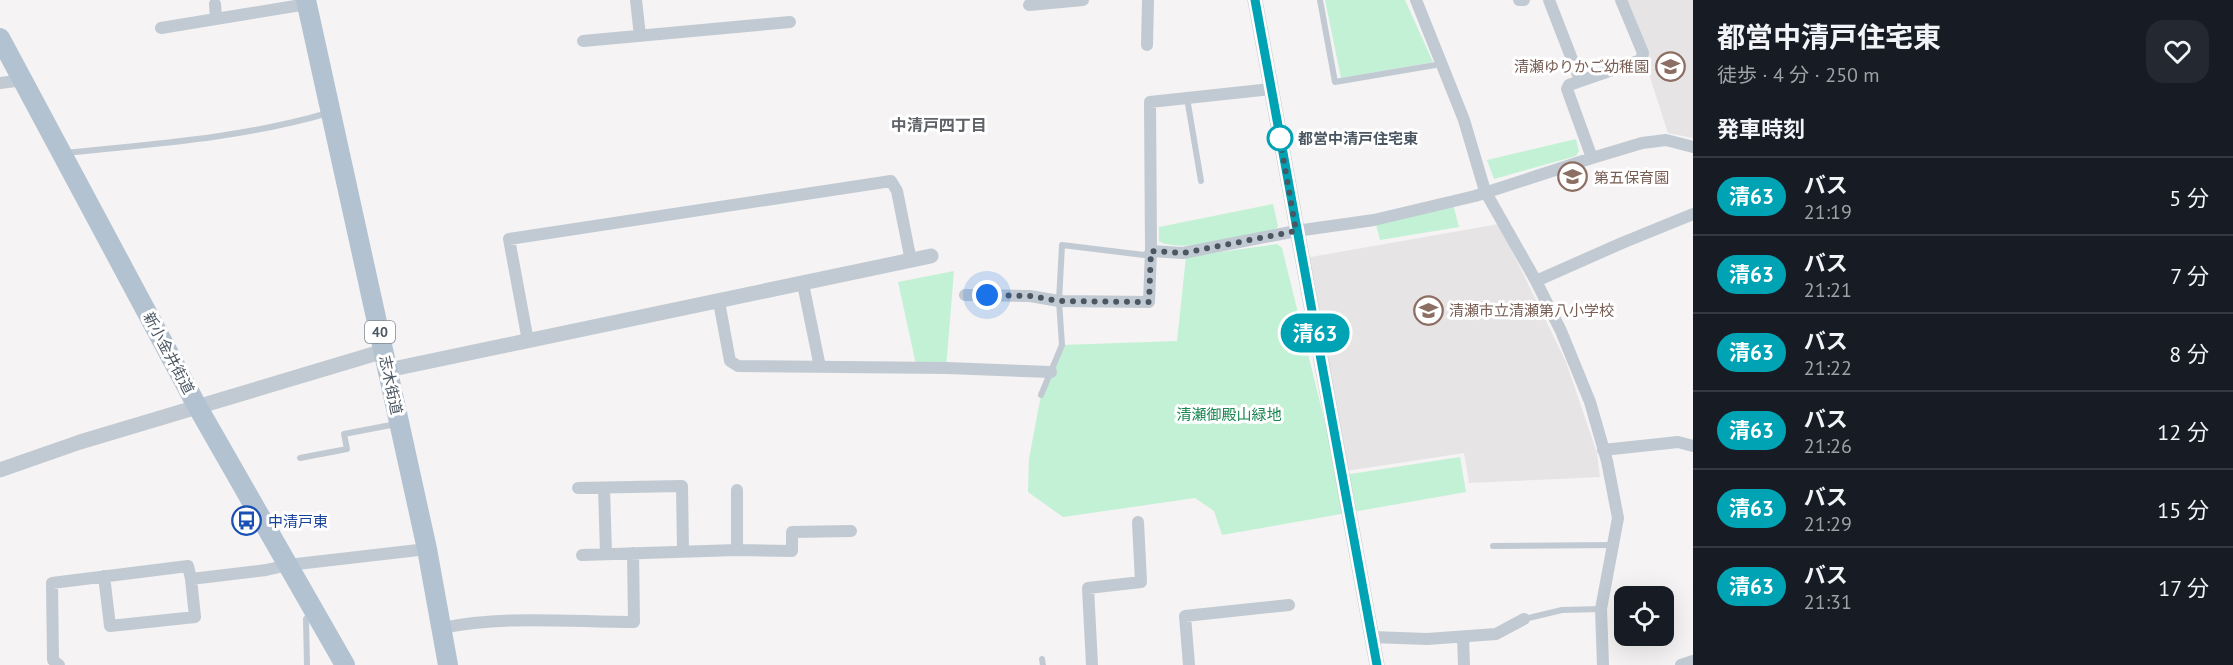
<!DOCTYPE html>
<html lang="ja">
<head>
<meta charset="utf-8">
<style>
	body { margin:0; font-family:"PT Sans","Noto Sans JP",sans-serif; background:#242831; color:#f1f3f6; height:100vh; display:flex; flex-direction:column; font-size:22px; white-space:nowrap }
	* { box-sizing:border-box; margin:0 }
	p { font-size:20px; color:#9ea1a6 }
	.icon { flex:none; width:33px; height:33px; fill:none; stroke:currentColor; stroke-width:2; stroke-linecap:round; stroke-linejoin:round }
	.map { position:relative; flex:1; overflow:hidden }
	.drawer { display:flex; flex-direction:column; background:#171b24; width:540px }
	.drawer>* { flex:none }
	.badge { padding:0 12px; border-radius:20px; font-size:21px; line-height:39px }
	.tools { position:absolute; left:1614px; top:586px; display:grid; gap:12px }
	.tools a { display:grid; place-items:center; width:60px; height:60px; border-radius:12px; background:#171b24; box-shadow:0 6px 24px #0002; font-size:30px }
	.you { position:absolute; width:30px; height:30px; margin:-15px; border:4px solid #fff; border-radius:50%; background:#1a73e8; box-shadow:0 0 0 9px #1a73e833 }
	.map>.badge { position:absolute; translate:-50% -50%; box-shadow:0 0 0 3px #fff }
	h2 { padding:0 24px; font-size:22px; line-height:54px }
	.round { display:grid; place-items:center; flex:none; width:63px; height:63px; border-radius:18px; background:#242831 }
	.head { display:flex; align-items:center; justify-content:space-between; height:102px; padding:0 24px }
	h1 { font-size:28px; font-weight:700; line-height:45px }
	ul { padding:0; list-style:none }
	li { display:flex; align-items:center; gap:18px; height:78px; padding:0 24px; border-top:2px solid #363941 }
	li div { flex:1 }
	li b { display:block; font-size:22px }
	li em { font-style:normal }
	li .badge { min-width:66px; font-weight:700; text-align:center }
	main { display:flex; flex:1; min-height:0 }
	.map>svg:first-child { display:block }
</style>
</head>
<body>
<main>
<div class="map">
<svg width="1693" height="665" viewBox="0 0 1693 665">
	<rect width="100%" height="100%" fill="#f5f3f3"/>
	<path fill="#e6e4e5" d="M1625,0H1693V138L1668,133Z
		M1499,224L1566,362L1597,453L1600,477L1469,483L1464,453L1346,471L1305,258Z"/>
	<path fill="#c3f1d5" d="M1325,0H1405L1433,62L1341,78Z
		M1576,139L1579,151L1576,156L1494,179L1487,160Z
		M1273,204L1278,226L1274,233C1249,236 1177,254 1159,241V227Z
		M1453,204L1459,227L1380,240L1375,221Z
		M1277,244L1282,248L1338,476L1460,457L1466,492L1222,535L1214,511L1195,498L1063,517L1028,492L1029,459L1041,395L1062,345L1177,341L1186,257Z
		M954,271L946,368L917,369L898,282Z"/>
	<g fill="none" stroke-linecap="round" stroke-linejoin="round">
		<path stroke="#c1cad2" stroke-width="6" d="M1320,0L1335,82L1441,64
			M1187,98L1201,181
			M65,153C153,144 243,138 328,113
			M1041,395L1062,345L1059,301L1062,245L1144,255L1150,251
			M300,458L347,449L344,434L396,424
			M1493,546L1612,545
			M1524,619L1562,610L1601,609
			M1042,659L1043,665
			M307,665L306,619L311,612"/>
		<path stroke="#c1cad2" stroke-width="12" d="M636,0L640,36
			M1416,0L1464,120L1485,191L1536,281L1561,331L1590,402L1607,461L1618,518L1601,609L1603,665
			M1519,0H1524
			M1549,0L1580,80
			M215,4L216,19
			M1029,5L1083,0
			M161,28L307,4
			M583,41L790,22
			M1147,45L1148,0
			M0,83L23,80
			M1592,158L1642,143L1666,140L1693,147
			M1151,251L1183,253L1296,231L1374,220L1475,196L1592,158L1567,89L1569,85L1641,60L1643,53L1621,0
			M1536,281L1622,243L1693,214
			M803,284L820,367
			M965,295L1030,296L1059,301L1149,302L1151,251L1150,102L1271,89
			M719,302L730,361L738,366L947,368L1051,372
			M528,341L509,239L891,181L897,191L911,261
			M1603,450L1678,442L1693,446
			M578,488L682,486L683,551
			M604,488L606,554
			M737,490V550
			M582,555L737,550L792,551V532L851,531
			M104,576L110,626L195,617L191,579L266,570L288,565L427,549
			M442,628C504,615 571,622 634,622L633,553
			M1372,637L1427,639L1496,634L1524,619
			M1463,637L1464,665
			M59,665L53,660L52,583L188,566L191,579
			M1092,665L1088,588L1141,582L1138,522
			M1189,665L1185,616L1289,605
			M1681,665L1693,661"/>
		<path stroke="#c1cad2" stroke-width="15" d="M1255,0L1377,665
			M388,370L931,256
			M0,470L80,442L384,351"/>
		<path stroke="#b3c2d1" stroke-width="20" d="M306,0L427,549L448,665
			M0,38L197,406L345,665"/>
	</g>
	<g fill="none" stroke-linecap="round" stroke-linejoin="round">
		<defs>
			<path id="line" d="M1255,0L1377,665"/>
		</defs>
		<use href="#line" stroke="#fff" stroke-width="14"/>
		<use href="#line" stroke="#00a3b4" stroke-width="9"/>
		<path stroke="#4a5661" stroke-width="6" stroke-dasharray="0 10.8" d="M987,295L1030,296L1059,301L1149,302L1151,251L1183,253L1296,231L1278,128L1280,138"/>
	</g>
	<defs>
		<symbol id="school-ring" viewBox="-11 -11 22 22"><circle r="9.5" fill="#fff" stroke="#8d6e63" stroke-width="1.5"/><path d="M0-5L7-2L0 1L-7-2ZM-4 1L0 2.5L4 1V4Q0 6-4 4Z" fill="#8d6e63"/></symbol>
		<symbol id="bus-ring" viewBox="-11 -11 22 22"><circle r="9.5" fill="#fff" stroke="#1a4fb4" stroke-width="1.5"/><path d="M-5-6H5V4H4V6H2V4H-2V6H-4V4H-5ZM-3.5-4V0h7V-4ZM-3.5 1.2v1.5H-2V1.2ZM2 1.2v1.5H3.5V1.2Z" fill="#1a4fb4"/></symbol>
	</defs>
	<g fill-rule="evenodd">
		<use href="#school-ring" x="1654" y="50" width="33" height="33"/>
		<use href="#school-ring" x="1556" y="160" width="33" height="33"/>
		<use href="#school-ring" x="1412" y="294" width="33" height="33"/>
		<use href="#bus-ring" x="230" y="504" width="33" height="33"/>
	</g>
	<circle fill="#fff" stroke="#00a3b4" stroke-width="3" cx="1280" cy="138" r="12"/>
	<g text-anchor="middle" dominant-baseline="central" stroke-width="6" stroke-linejoin="round" paint-order="stroke">
		<rect fill="#fff" stroke="#808990" stroke-width="1.5" x="365" y="321" width="30" height="22" rx="4.5"/>
		<g font-size="14" font-weight="bold" fill="#4a5661">
			<text x="380" y="332">40</text>
		</g>
		<g font-size="15" fill="#785e54" stroke="#fff" text-anchor="start">
			<text x="1649" y="66" text-anchor="end">清瀬ゆりかご幼稚園</text>
			<text x="1594" y="177">第五保育園</text>
			<text x="1449" y="310">清瀬市立清瀬第八小学校</text>
		</g>
		<g font-size="15" font-weight="bold" fill="#4a5661" stroke="#fff" text-anchor="start">
			<text x="1298" y="138">都営中清戸住宅東</text>
		</g>
		<g font-size="15" fill="#4a5661" stroke="#fff">
			<text transform="translate(169 353) rotate(62)">新小金井街道</text>
			<text transform="translate(391 385) rotate(78)">志木街道</text>
		</g>
		<g font-size="15" fill="#17864f" stroke="#fff">
			<text x="1229" y="414">清瀬御殿山緑地</text>
		</g>
		<g font-size="15" fill="#164399" stroke="#fff" text-anchor="start">
			<text x="268" y="521">中清戸東</text>
		</g>
		<g font-size="16" font-weight="bold" fill="#5f6368" stroke="#fff">
			<text x="939" y="125">中清戸四丁目</text>
		</g>
	</g>
</svg>
<div class="tools">
<a><svg class="icon" aria-label="locate" viewBox="0 0 24 24"><circle cx="12" cy="12" r="6"/><path d="M12 2v4M12 18v4M2 12h4M18 12h4"/></svg></a>
</div>
<div class="you" style="left:987px;top:295px"></div>
<b class="badge" style="left:1315px;top:333px;background:#00a3b4;color:#fff">清63</b>
</div>
<section class="drawer">
<div class="head"><div><h1>都営中清戸住宅東</h1><p>徒歩 · 4 分 · 250 m</p></div><a class="round"><svg class="icon" aria-label="heart" viewBox="0 0 24 24"><path d="M12 20l-8-8c-3-5 5-10 8-4 3-6 11-1 8 4z"/></svg></a></div>
<h2>発車時刻</h2>
<ul>
<li><span class="badge" style="background:#00a3b4;color:#fff">清63</span><div><b>バス</b><p>21:19</p></div><em>5 分</em></li>
<li><span class="badge" style="background:#00a3b4;color:#fff">清63</span><div><b>バス</b><p>21:21</p></div><em>7 分</em></li>
<li><span class="badge" style="background:#00a3b4;color:#fff">清63</span><div><b>バス</b><p>21:22</p></div><em>8 分</em></li>
<li><span class="badge" style="background:#00a3b4;color:#fff">清63</span><div><b>バス</b><p>21:26</p></div><em>12 分</em></li>
<li><span class="badge" style="background:#00a3b4;color:#fff">清63</span><div><b>バス</b><p>21:29</p></div><em>15 分</em></li>
<li><span class="badge" style="background:#00a3b4;color:#fff">清63</span><div><b>バス</b><p>21:31</p></div><em>17 分</em></li>
</ul>
</section>
</main>
</body>
</html>
